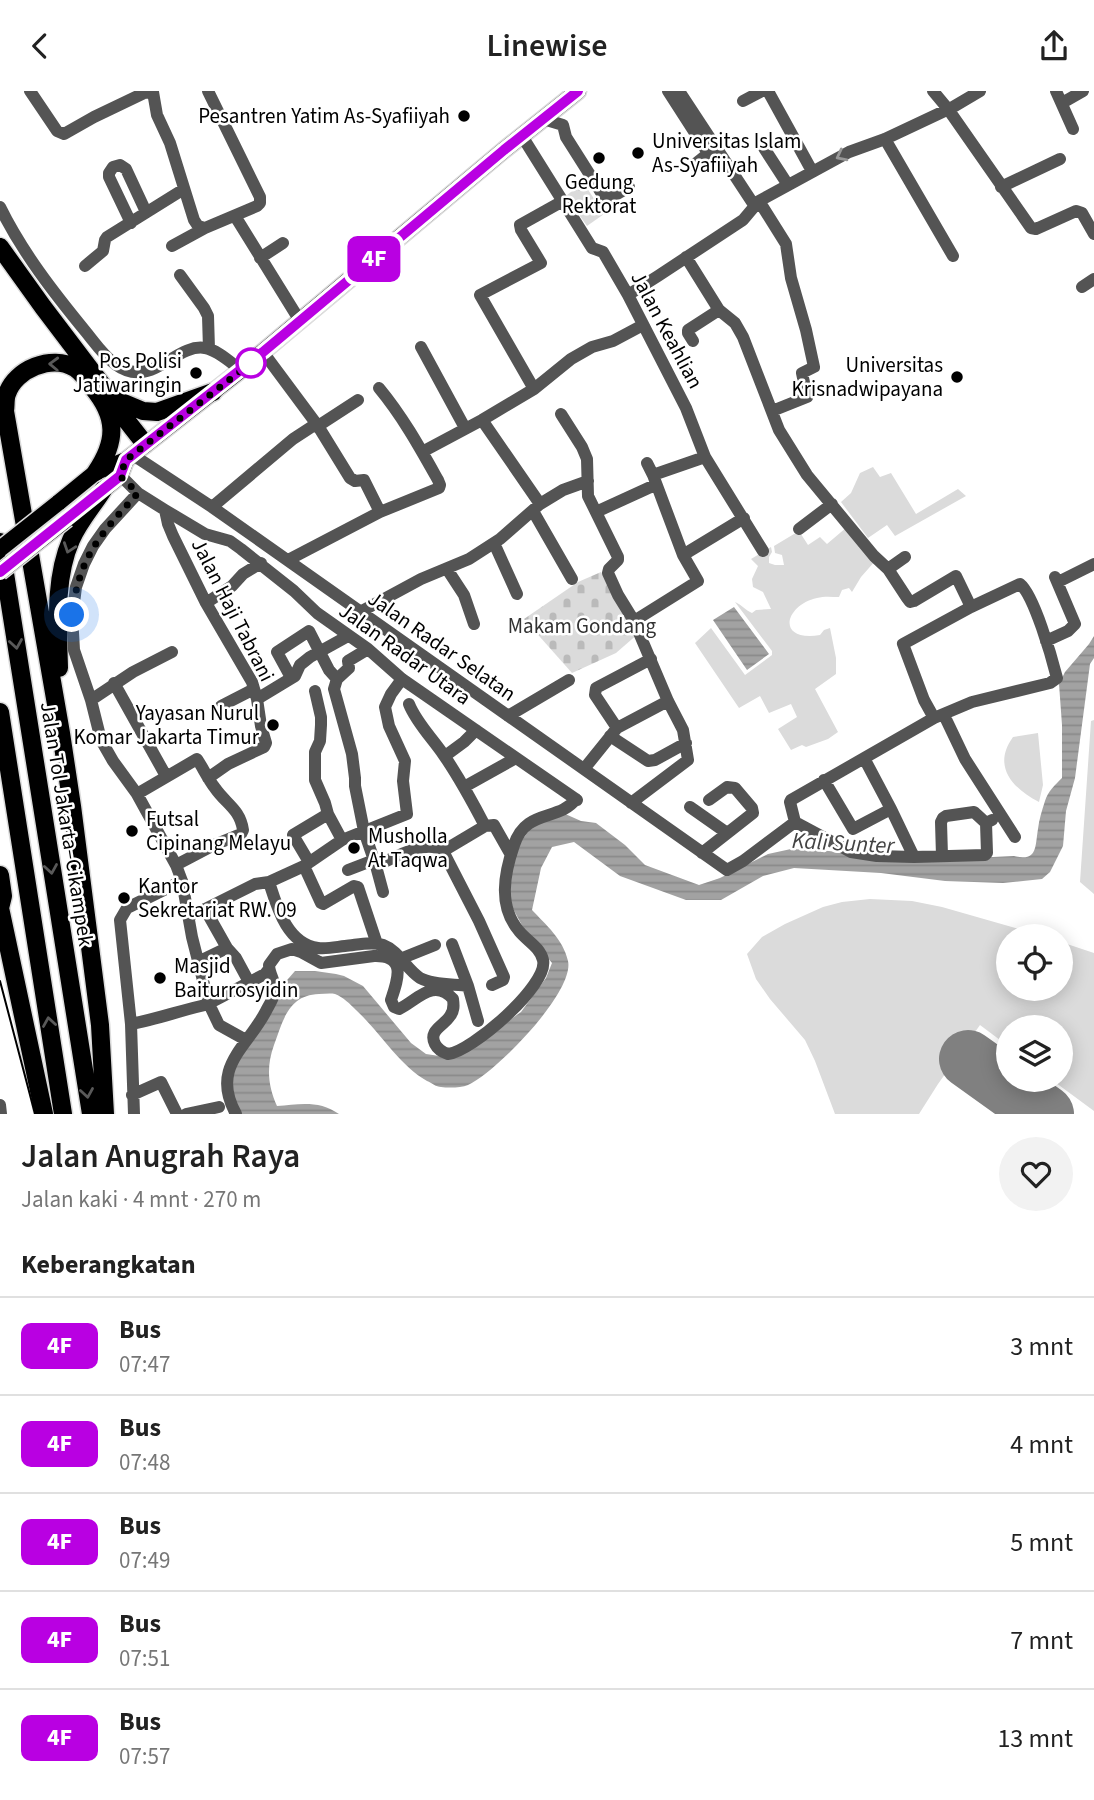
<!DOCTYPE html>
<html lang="id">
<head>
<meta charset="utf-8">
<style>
	body { margin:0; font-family:"Source Sans 3",sans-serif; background:#f2f2f2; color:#222; height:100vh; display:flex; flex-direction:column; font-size:26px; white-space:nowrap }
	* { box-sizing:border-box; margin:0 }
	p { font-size:23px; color:#767676 }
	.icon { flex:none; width:38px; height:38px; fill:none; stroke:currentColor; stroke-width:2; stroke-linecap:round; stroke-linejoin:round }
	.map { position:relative; height:1023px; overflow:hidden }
	.details { display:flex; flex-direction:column; background:#fff; flex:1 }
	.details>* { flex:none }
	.badge { padding:0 14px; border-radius:10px; font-size:24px; line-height:46px }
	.buttons { position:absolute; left:996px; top:833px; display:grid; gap:14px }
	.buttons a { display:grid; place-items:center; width:77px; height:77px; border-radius:50%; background:#fff; box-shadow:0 4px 18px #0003; font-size:35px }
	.you { position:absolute; width:35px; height:35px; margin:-18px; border:5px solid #fff; border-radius:50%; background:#1a73e8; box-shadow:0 0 0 10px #1a73e833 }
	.map>.badge { position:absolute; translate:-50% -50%; box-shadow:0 0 0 4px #fff }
	h2 { padding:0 21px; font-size:26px; line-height:63px }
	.round { display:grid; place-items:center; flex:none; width:74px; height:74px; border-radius:37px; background:#f2f2f2 }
	.head { display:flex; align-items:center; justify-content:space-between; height:119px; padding:0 21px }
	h1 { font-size:33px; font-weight:600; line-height:52px }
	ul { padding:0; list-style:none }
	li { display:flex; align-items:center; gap:21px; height:98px; padding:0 21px; border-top:2px solid #e0e0e0 }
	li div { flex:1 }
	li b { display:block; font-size:26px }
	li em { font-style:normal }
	li .badge { min-width:77px; font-weight:700; text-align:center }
	header { display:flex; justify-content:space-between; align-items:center; height:91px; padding:0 21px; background:#fff; font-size:32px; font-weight:600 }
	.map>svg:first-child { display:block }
</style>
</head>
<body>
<header><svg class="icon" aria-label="back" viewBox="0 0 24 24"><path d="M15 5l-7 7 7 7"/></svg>Linewise<svg class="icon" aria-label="share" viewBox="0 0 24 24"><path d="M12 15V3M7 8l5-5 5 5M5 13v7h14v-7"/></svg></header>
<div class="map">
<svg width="1094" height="1023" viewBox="0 0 1094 1023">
	<defs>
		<pattern id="cemetery-stones" width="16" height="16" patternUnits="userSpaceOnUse" patternTransform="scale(1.75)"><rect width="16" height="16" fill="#dbdbdb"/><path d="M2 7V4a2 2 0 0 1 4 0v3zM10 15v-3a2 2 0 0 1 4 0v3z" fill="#bababa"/></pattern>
		<pattern id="park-tufts" width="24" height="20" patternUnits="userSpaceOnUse" patternTransform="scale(1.75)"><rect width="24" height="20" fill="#dbdbdb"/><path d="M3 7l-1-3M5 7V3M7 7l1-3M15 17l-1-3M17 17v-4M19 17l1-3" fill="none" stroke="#bababa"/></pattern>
		<pattern id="water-rules" width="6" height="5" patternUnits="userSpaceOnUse" patternTransform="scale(1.75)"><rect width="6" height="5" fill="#a2a2a2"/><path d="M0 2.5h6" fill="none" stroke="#8a8a8a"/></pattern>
	</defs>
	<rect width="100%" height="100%" fill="#fff"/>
	<path fill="#dbdbdb" d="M873,376L880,386L891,382L916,423L958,398L966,405L895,445L887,434L868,447L841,411L851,402L860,382Z
		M847,436L876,469L861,486L852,501L849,497L842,499L839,506C832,506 824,505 817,507C785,514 775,551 820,544L824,539L830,537L836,567V583L815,598L838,641L828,648L806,656L802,654L791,659L778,638L797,626L791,613L769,622L760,605L739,617L695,552L711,537L745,584L772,564V560L735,511C742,514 745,519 752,522L756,519L771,518L763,501L753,496L752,488L758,475L751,468L771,456L772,461L769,466V472L775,474H784L782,464L775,462L774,455L799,440L808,454L820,446L827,453Z
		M1094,629V803L1080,791L1091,630Z
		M1038,642L1043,694L1039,711C1012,697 992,675 1013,646Z
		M870,808L912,810L942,816L1043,845H1008V898H1060L1061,851L1094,862V1020L1052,989H1060V936H1008V955L980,934L938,993L919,1023H835L815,970L805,949L770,908L756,888L747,863L762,846L785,833L823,816L842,811Z"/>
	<path fill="url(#cemetery-stones)" d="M601,481L639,542L616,562L572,582L524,528L578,491Z"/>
	<path fill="url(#park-tufts)" d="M583,91L604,123L587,135L566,105Z"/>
	<path fill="url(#water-rules)" d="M734,516L769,563L747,579L713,529Z
		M1094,545V567L1090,573L1075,687L1066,720L1063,755L1050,781L1042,788L1003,792L945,790L881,782L794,777L763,785L721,809H686L620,785L574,751L552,756L541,777L532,819C546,834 563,848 568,870C575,901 495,982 468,994C461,997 448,997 441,996C436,996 432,992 427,990C399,974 380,941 356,919C350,913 343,906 335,903C330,902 324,903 319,903C288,904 283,930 274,954C266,976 268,995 277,1015C299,1013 320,1009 339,1023H237L230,993L233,974L281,896L295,880H315L336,883L344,885L363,895L411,952L426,963L446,966L487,945L521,921L546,887L552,872L524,838L504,801L511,764L536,730L563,722L581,730L596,732L625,754L645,774L699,794L720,787L768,763L791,758L829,760L876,767L930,769L1014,765C1038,771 1035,755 1038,738C1039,729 1042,719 1045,710C1048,700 1055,694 1062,687V634L1059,593L1065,581L1089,553Z"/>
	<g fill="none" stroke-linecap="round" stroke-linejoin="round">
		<path stroke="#808080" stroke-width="58" d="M968,968L1045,1023"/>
		<defs>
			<path id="major" d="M58,412L96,381L126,369L241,279L504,59L578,0
				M67,428L120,385L126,369"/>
			<path id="highway" d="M0,156L43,216L112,307L116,316L145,353
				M112,307L143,320L157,321L213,301
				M96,381C117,350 117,326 93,297C88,290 82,282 75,277C52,263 15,278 7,303C5,308 6,315 5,320L61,642L72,715L100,934L105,1023
				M0,451L91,1023
				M59,577C58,535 54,488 71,449C79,430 93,415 103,399
				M0,621L63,1023
				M0,784L3,805L0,817
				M0,817L44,1023"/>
		</defs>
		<use href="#major" stroke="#dbdbdb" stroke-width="19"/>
		<use href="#highway" stroke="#dbdbdb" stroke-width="21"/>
		<path stroke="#545454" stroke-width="12" d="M30,0L57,40L64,43L94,26L144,2L153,1L157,24L170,52L194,129L198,135L205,137L257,115L260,112V106L208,0
			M668,0L706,59L707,62L704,66L694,74
			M679,0L754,114
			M768,0L812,80
			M933,0L948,18L1031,137L1036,138L1076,120L1082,122L1094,143
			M1056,0L1073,38
			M743,10L762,0
			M1062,12L1083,0
			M543,28L563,34L566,46L604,106L610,107L629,96
			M522,45L592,157L603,161L628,204L686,317L705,366L763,460
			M885,48L953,165
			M764,57L788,94
			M1001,96L1060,68
			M759,110L786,153L791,187L806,239L814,276L802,282L807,306L772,320
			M0,116C22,161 54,202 86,241C95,252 103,264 115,273C122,278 131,282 140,281C162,280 183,253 205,257C218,259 231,272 241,279
			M235,125L300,230
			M131,132L109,86V82L113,76L120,74L126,78L146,121
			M172,155L205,137
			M686,166L719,219L735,232L743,246L779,339L807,384L874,465L888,478L907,507L910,511L914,510L956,485L971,516
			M260,167L283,152
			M85,175L103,160L105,149L107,146L184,98
			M180,184L204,217L208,225L209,258
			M1082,196L1094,188
			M628,204L658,185L743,129L759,110L849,61L885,48L953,16L980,0
			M693,250L688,242V239L719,219
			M421,256L465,337
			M263,261L318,335L350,387L355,390L364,389L380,421
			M534,298L480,204L541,172L521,139L520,134L563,110
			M561,323L582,356L587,368L588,405L618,466V469L609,478L608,482L618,504L634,530
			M482,329L540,413
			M318,335L358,309
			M422,361L482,329L534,298L571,268L592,256L613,250L643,234
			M133,364L212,416L727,779L743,770L795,731
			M116,380L138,402L165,419L205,443L230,450L241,458L294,500L317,522L368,558L402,588L577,709
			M653,384L705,366
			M138,402L105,438L93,455L84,473L76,496L74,512L72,524L74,559L91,609L101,649L113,670L137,703L176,774L182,790L192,846L209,913L219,934L246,949
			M212,416L293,348L316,333
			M165,419L168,433L173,445L206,512L252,591L257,608L261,635L266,652L264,656L228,673L208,687
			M533,420L572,488
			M596,421L655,394
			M799,438L832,413
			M494,452L517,503
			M683,464L744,427
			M288,469L380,421L439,397L440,394L438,389C420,357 403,326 379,297
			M447,478L464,504L474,533
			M888,478L905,466
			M1058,491L1094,473
			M206,512L232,495L243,483L261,472
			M360,521L421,488L469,468L500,448L540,413L563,399L588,390
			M1046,550L1068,540L1075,533L1055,486
			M368,558L348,570L349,577L337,588L334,598L352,663L355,687V695L364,740L376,775L383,801
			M295,585H291L289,583L277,561L309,540L329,579L337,588
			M114,592L166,685
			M315,600L321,626V634L320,650L315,661V689L325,712L328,723L342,749
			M257,608L295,585L300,574L310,566L348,545
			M91,609L133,581L172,561
			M409,613C416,631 432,647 443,663C459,686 472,710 485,735L494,734L511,764
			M221,615L254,598
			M944,624L965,668L1015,746
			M508,625L569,589
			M934,627L924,609L903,553L971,516L1020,493C1034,504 1052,567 1057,587L1050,592L972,611L934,627L791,709L790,711L795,731L851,761L877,765L914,766L985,764L987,762L986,732
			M617,637L595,604L596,597L651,568
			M610,645L648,670L655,669L686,652
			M445,665L464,651L476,639
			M864,667L891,718L914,766
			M584,678L617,637L668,610
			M824,689L853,738L891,718
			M464,696L516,667
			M137,703L197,668C203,677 208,688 215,697C226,713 240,718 243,739L241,743L214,754L176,774
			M631,712L688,669L683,639L668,610L634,530L698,490L683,464L653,384L647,372
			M690,716L727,742
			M443,760L485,735
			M702,762L753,722L752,717L735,697L727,696L709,709
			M942,765L941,731L943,727L946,725L974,721L986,732L992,729
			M309,771L293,744L328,723
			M304,775L321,812L323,813L354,795L358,796L377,853
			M376,775C394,767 426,747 443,760L479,830L504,886L503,889L492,894
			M348,779L374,769
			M269,791C277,816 287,853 318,857C327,858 336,856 345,855C357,854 372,850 383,854C399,860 406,878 420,887C433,894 453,893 468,895
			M205,818L227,857L236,867L249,891
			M188,825L205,818L255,793L269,791L304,775L342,749L407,723L403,690L405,670L389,635L385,616L391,603L402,588
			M452,853L468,895L478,930
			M400,868L435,854
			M198,871L227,857
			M208,913L265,883L269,878
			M131,933C157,928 182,919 209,913
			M132,1004L161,991L177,1023
			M0,1014L1,1023
			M134,1023L131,933L120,829L127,817L182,790
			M186,1023L219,1016
			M236,1023C210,976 247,957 266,920C269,914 274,907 275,900C276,891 269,883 269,874L277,863L292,858L301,861L321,872L374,865C407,864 398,888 391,909L394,916L399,918C416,910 434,886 453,908C454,915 454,920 450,925C444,935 428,939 435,953C438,959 442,961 448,963C471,961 549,894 543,869C540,856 527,850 519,840C498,815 504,783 514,754C526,717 559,731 576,708"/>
		<use href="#major" stroke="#000" stroke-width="16"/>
		<use href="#highway" stroke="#000" stroke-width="18"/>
		<path stroke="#000" stroke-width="2" d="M0,890L35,1023"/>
		<defs>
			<path id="major-bridge" d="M0,458L58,412
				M0,481L67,428"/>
		</defs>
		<use href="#major-bridge" stroke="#dbdbdb" stroke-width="19" stroke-linecap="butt"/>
		<use href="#major-bridge" stroke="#000" stroke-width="16"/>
	</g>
	<defs><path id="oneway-chevron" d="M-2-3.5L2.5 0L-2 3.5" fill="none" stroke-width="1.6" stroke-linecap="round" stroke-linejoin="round" transform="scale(1.75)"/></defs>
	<use stroke="#989898" href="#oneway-chevron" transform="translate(841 65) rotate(153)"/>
	<g stroke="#595959">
		<use href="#oneway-chevron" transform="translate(54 273) rotate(-178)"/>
		<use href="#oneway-chevron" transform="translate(69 457) rotate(109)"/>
		<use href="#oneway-chevron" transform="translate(16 553) rotate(81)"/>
		<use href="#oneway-chevron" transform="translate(51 778) rotate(81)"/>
		<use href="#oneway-chevron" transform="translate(49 931) rotate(-99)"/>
		<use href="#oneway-chevron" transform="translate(87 1002) rotate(81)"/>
	</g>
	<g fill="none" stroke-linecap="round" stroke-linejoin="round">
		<defs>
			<path id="line" d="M0,481L120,385L126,369L263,261L504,59L578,0"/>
		</defs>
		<use href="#line" stroke="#fff" stroke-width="16"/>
		<use href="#line" stroke="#b900e2" stroke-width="10"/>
		<path stroke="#000" stroke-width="7" stroke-dasharray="0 12.6" d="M72,524C79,465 100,444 138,402L120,385L126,369L251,272"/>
	</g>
	<g fill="#000" stroke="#fff" stroke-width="2.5">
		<circle cx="464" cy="25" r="7"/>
		<circle cx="638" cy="62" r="7"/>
		<circle cx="599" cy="67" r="7"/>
		<circle cx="196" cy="282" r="7"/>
		<circle cx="957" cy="286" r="7"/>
		<circle cx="273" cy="634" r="7"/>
		<circle cx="132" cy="740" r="7"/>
		<circle cx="354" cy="757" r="7"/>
		<circle cx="124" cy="807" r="7"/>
		<circle cx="160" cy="887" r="7"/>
	</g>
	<circle fill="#fff" stroke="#b900e2" stroke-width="3.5" cx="251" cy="272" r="14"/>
	<g text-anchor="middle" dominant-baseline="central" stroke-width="5" stroke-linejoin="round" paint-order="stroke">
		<g font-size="21" fill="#000" stroke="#fff" text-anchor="start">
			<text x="450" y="25" text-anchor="end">Pesantren Yatim As-Syafiiyah</text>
			<text x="652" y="50">Universitas Islam<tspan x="652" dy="24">As-Syafiiyah</tspan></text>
			<text x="599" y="91" text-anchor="middle">Gedung<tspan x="599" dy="24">Rektorat</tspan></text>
			<text x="182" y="270" text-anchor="end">Pos Polisi<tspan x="182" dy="24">Jatiwaringin</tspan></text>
			<text x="943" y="274" text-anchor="end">Universitas<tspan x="943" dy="24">Krisnadwipayana</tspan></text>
			<text x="259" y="622" text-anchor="end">Yayasan Nurul<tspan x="259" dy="24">Komar Jakarta Timur</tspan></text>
			<text x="146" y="728">Futsal<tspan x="146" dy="24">Cipinang Melayu</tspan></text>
			<text x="368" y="745">Musholla<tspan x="368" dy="24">At Taqwa</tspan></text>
			<text x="138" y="795">Kantor<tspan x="138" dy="24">Sekretariat RW. 09</tspan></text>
			<text x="174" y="875">Masjid<tspan x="174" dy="24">Baiturrosyidin</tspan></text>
		</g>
		<g font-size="21" fill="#000" stroke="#fff">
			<text transform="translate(667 239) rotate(62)">Jalan Keahlian</text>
			<text transform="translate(233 519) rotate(63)">Jalan Haji Tabrani</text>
			<text transform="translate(442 555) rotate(35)">Jalan Radar Selatan</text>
			<text transform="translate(405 563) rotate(36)">Jalan Radar Utara</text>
			<text transform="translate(67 733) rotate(81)">Jalan Tol Jakarta–Cikampek</text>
		</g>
		<g font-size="21" fill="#323232" stroke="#fff">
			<text x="582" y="535">Makam Gondang</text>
		</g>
		<g font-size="23" font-style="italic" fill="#434343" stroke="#fff">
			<text transform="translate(843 752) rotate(3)">Kali Sunter</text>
		</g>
	</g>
</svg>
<div class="buttons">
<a><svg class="icon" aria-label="locate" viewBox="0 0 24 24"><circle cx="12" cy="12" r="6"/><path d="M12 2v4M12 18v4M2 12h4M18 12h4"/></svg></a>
<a><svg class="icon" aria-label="layers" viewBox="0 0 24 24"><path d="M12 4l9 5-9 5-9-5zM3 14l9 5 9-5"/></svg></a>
</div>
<div class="you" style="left:72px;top:524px"></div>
<b class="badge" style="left:374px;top:168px;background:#b900e2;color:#fff">4F</b>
</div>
<section class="details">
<div class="head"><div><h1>Jalan Anugrah Raya</h1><p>Jalan kaki · 4 mnt · 270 m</p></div><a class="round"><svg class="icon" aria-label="heart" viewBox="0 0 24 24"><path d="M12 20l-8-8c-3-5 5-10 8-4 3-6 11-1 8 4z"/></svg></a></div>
<h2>Keberangkatan</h2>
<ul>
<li><span class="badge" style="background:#b900e2;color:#fff">4F</span><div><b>Bus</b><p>07:47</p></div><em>3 mnt</em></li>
<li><span class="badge" style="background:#b900e2;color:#fff">4F</span><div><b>Bus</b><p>07:48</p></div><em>4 mnt</em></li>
<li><span class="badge" style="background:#b900e2;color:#fff">4F</span><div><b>Bus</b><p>07:49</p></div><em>5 mnt</em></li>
<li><span class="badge" style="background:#b900e2;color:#fff">4F</span><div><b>Bus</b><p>07:51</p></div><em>7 mnt</em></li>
<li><span class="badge" style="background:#b900e2;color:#fff">4F</span><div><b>Bus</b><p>07:57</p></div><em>13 mnt</em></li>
</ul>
</section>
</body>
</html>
